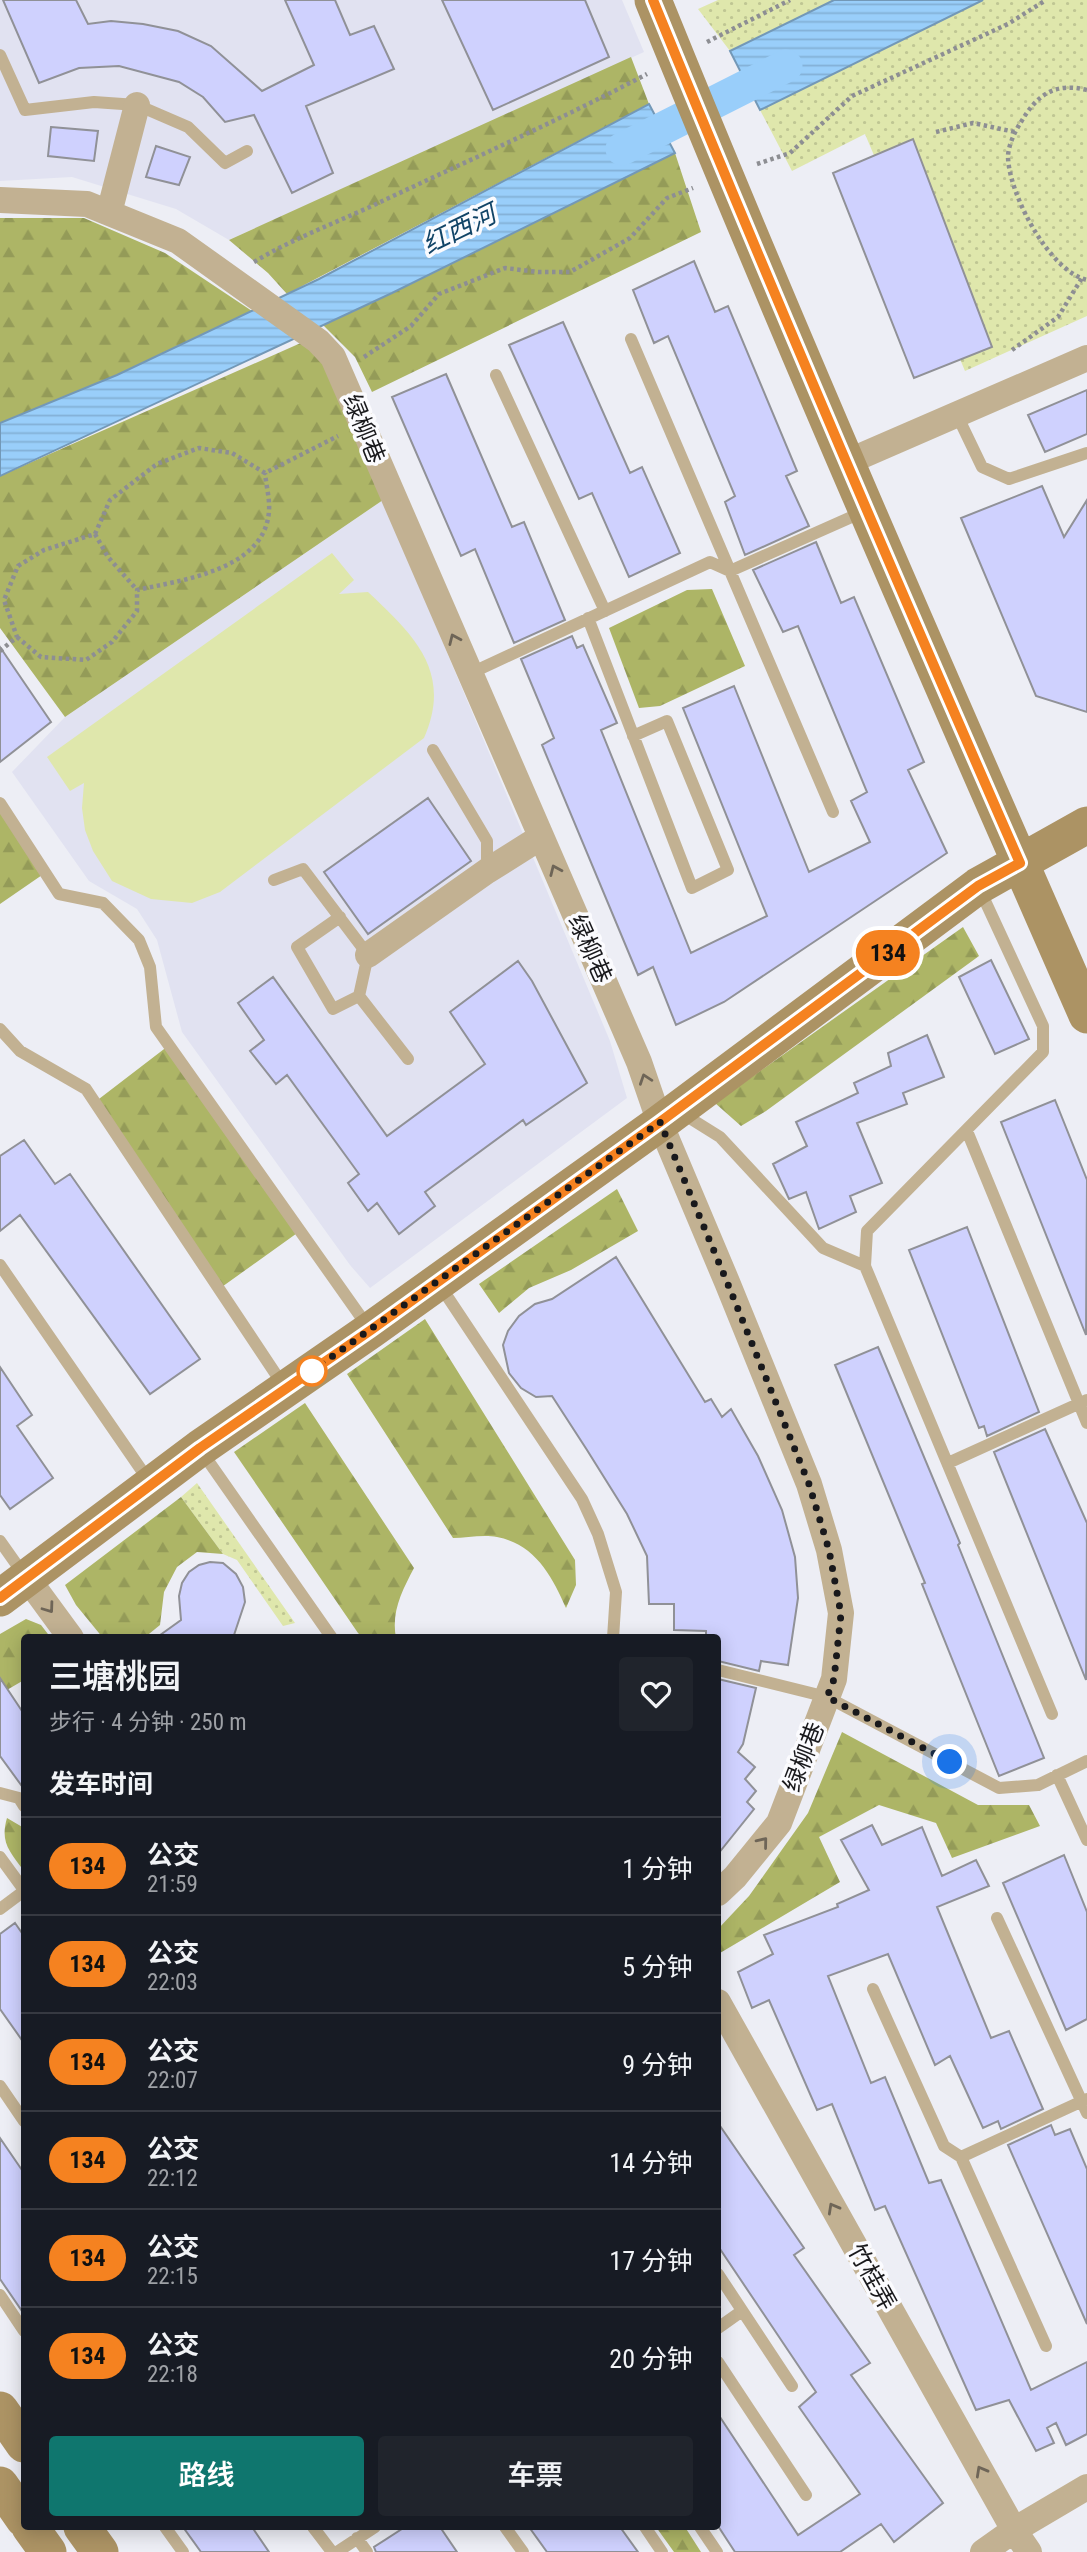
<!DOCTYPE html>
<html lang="zh">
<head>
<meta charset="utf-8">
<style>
	body { margin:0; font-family:"Roboto Condensed","Noto Sans SC",sans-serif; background:#20242c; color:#f1f3f6; height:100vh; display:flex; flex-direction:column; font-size:26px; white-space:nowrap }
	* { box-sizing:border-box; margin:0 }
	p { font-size:23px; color:#9ea1a6 }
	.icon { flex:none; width:38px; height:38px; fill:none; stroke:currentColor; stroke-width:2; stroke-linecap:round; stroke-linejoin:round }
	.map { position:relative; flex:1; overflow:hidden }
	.details { position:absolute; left:21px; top:1634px; width:700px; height:896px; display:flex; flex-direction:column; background:#171b24; border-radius:7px; box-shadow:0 4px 18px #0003 }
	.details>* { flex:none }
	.badge { padding:0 14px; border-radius:23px; font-size:24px; line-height:46px }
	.you { position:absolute; width:35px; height:35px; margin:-18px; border:5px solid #fff; border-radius:50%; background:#1a73e8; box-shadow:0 0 0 10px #1a73e833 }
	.map>.badge { position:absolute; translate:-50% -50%; box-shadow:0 0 0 4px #fff }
	h2 { padding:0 28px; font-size:26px; line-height:63px }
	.round { display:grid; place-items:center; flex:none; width:74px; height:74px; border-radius:7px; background:#20242c }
	.summary { display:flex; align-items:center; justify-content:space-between; height:119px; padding:0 28px }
	h1 { font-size:33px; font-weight:600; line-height:52px }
	.cta { display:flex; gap:14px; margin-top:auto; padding:14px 28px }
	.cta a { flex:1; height:80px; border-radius:7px; background:#0f766e; color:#fff; font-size:28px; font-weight:600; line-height:80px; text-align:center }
	.cta a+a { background:#20242c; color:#f1f3f6 }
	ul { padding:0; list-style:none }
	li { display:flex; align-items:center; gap:21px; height:98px; padding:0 28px; border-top:2px solid #363941 }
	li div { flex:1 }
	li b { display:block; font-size:26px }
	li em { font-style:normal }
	li .badge { min-width:77px; font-weight:700; text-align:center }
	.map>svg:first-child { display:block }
</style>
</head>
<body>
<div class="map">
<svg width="1087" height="2552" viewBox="0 0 1087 2552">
	<defs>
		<pattern id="grass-dots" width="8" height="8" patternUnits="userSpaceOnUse" patternTransform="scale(1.75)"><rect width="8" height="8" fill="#dfe7ac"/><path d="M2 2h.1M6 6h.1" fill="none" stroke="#bfc693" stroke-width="1.8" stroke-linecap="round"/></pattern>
		<pattern id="forest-firs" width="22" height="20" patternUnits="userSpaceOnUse" patternTransform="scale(1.75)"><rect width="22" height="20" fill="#adb566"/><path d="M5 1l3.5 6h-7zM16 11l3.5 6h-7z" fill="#949b58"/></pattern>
		<pattern id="water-rules" width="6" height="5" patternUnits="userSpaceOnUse" patternTransform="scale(1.75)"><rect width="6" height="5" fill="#99cefa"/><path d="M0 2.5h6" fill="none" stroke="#83b0d6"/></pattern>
	</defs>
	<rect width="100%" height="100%" fill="#edeef5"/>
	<path fill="#e1e2f1" d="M0,0H622L644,52L229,240L176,209L72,177L0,181Z
		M383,500L610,1041L627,1098L370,1288L350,1265L182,1032L157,940L137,909L89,881L12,772L65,717Z"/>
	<path fill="url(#grass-dots)" d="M718,0H834L730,51L698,9Z
		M983,0H1087V316L965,371L865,134L792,171L760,110Z
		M197,1483L295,1623L283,1626L237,1560L223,1554L181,1497Z"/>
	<path fill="url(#forest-firs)" d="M631,57L649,104L287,294L268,273L229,240Z
		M675,153L701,232L372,392L355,357L323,325Z
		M0,218H84L165,253L252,311L117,375L0,423Z
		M303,342L317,346L383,500L65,717L0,628V476Z
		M712,589L745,666L660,706L639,708L609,628L687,590Z
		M0,803L45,873L0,904Z
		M963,927L979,956L766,1111L741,1126L715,1103Z
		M168,1046L300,1231L219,1289L95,1102Z
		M617,1189L638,1231L571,1270L529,1288L499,1313L479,1284Z
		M425,1319L575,1560L576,1585L566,1608C552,1576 535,1544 497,1537C483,1534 466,1538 453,1538L347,1374Z
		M305,1403L414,1568C402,1591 391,1612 396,1638H363L358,1633L234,1452Z
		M181,1497L223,1554L197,1552L177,1567L164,1592L160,1625L144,1638H103L76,1605L65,1585Z
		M26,1619L41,1625L51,1638H24V1680L0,1694V1634Z
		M842,1732L978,1805H1029L1040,1826L952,1858L936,1823L879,1805L819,1837L840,1882L720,1953L718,1929L749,1896L808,1813Z
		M7,1818L24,1828V1871C9,1851 0,1842 7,1818Z
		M656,2527H685L701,2552H674Z"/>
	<path fill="#dfe7ac" d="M332,553L354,580L339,594L368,592C414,635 453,672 424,738L220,892L192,903L151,899L112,881L93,851L85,830L82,808L84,783L70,791L47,757Z"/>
	<path fill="url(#water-rules)" stroke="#7398b7" stroke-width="2" d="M834,0H983L760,110L730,51Z
		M649,104L675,153L392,293L0,476V423L117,375L319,279Z"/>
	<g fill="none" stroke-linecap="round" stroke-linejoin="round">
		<path stroke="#99cefa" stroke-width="33" d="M622,149L786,66"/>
	</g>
	<path fill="#cfd1fe" stroke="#909197" stroke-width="2" d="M3,0H76L88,24L111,21L143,24L178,31L211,46L262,91L314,65L285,0H335L350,35L374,26L394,69L306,106L333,173L292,193L254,115L225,122L203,97L179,82L119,66L79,68L39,83Z
		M442,0H585L609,57L493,110Z
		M51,127L98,131L94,161L48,156Z
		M913,139L992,347L914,378L833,173Z
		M156,146L190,157L179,185L146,177Z
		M694,261L715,312L728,306L797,471L786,476L809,526L745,555L725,502L735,496L668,336L654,343L633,290Z
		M563,322L630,473L642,467L680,553L629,577L592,493L579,499L509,345Z
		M446,374L512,527L524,522L565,620L514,643L475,549L461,556L392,397Z
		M1087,390V434L1045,452L1028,415Z
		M1042,486L1064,537L1087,500V712L1036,696L961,518Z
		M816,542L841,603L854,597L924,762L908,770L947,853L724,1002L676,1025L653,967L638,975L542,745L554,738L521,659L572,636L577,648L583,645L617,723L601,730L691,953L767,916L683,708L734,686L809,872L870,842L851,801L867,792L798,626L783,632L753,570Z
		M0,647L51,722L0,762Z
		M428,798L471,861L368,934L324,872Z
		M991,960L1029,1039L995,1054L959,977Z
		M518,961L532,981L587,1083L526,1125L523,1120L425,1192L435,1206L399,1234L377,1203L368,1211L348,1183L359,1174L287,1075L276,1084L250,1051L264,1040L238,1003L273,977L387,1136L485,1064L450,1012Z
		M927,1035L944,1077L903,1093L907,1104L857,1123L882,1183L850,1196L856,1212L819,1229L806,1192L789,1199L773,1164L807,1146L796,1122L858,1093L854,1083L891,1066L888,1053Z
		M1055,1100L1087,1180L1086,1335L1001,1122Z
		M24,1140L55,1184L70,1174L200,1359L150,1394L20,1215L0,1231V1156Z
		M967,1227L1039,1412L987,1436L984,1426L979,1428L909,1250Z
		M616,1257L705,1402L711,1399L722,1417L731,1409L758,1456L782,1510L795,1557L798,1598L788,1665L761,1661L759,1671L718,1661V1638H706V1631L674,1630V1604H649L647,1556L627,1514L587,1450L552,1396L536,1397L521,1388L509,1373L503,1345L508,1331L519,1316L535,1304L552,1299Z
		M878,1347L960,1543L958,1545L1044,1758L999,1776L922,1584L925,1583L835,1365Z
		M0,1367L32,1415L17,1426L53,1478L10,1509L0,1495Z
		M1045,1429L1087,1523L1086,1680L994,1452Z
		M210,1562L223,1563L236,1574L243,1587L245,1602L233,1638H156L181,1620L179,1596L182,1583L189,1572L199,1565Z
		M0,1678L24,1714V1789L0,1756Z
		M718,1679L756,1688L743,1744L738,1752L755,1767L745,1779L756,1791L747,1802L754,1809L718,1854Z
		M872,1825L882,1845L922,1827L942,1876L976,1860L989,1886L937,1907L991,2038L1009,2031L1043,2109L1001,2129L998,2121L983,2128L950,2056L935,2065L888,1954L828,1976L871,2083L885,2077L929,2183L941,2180L1031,2390L1087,2362V2434L1066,2445L1056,2423L1047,2428L1054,2443L1036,2451L1009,2400L976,2410L885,2206L875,2210L832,2104L817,2110L769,2000L752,2008L738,1972L773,1954L764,1935L838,1907L837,1904L869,1890L841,1840Z
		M1064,1855L1087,1912V2019L1066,2030L1003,1883Z
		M15,1923L24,1936V2043L0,2009V1934Z
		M718,2123L804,2248L794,2255L870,2363L851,2375L943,2503L894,2542L881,2524L840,2552H735L718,2526V2414L798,2535L860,2494L799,2407L816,2392L718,2246Z
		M1051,2125L1055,2135L1070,2129L1087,2169V2324L1008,2145Z
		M0,2138L24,2173V2314L0,2279Z
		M183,2527H252L269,2552H201Z
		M405,2527H440L457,2552H376L374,2547Z
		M529,2527H620L638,2552H547Z"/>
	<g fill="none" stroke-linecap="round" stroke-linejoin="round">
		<path stroke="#8d8e93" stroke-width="4.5" stroke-dasharray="3.5 3.5" stroke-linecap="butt" d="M707,42L790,0
			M1087,90C1054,82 1037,95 1021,122C1015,131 1008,146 1008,157C1009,194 1049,271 1087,280
			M936,132L973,123L1015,132
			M757,164L790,153L852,96L1008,24L1046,0
			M254,262C292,239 333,224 374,205C465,162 558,121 647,74
			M1012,350L1058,317L1082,278
			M364,357L411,326L439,294L505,268L538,272H570L630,238L667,198L693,188
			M95,534L108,557L137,590
			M17,637L41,657L86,660L112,642L137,611V590C182,580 265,570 269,511C270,499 266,485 265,473
			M0,651L17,637L4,600L18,566L44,550L95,534L110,500L157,464L199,448L232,453L265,473L338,436"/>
		<path stroke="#c2b192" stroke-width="12" d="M0,55L25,110L94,102L137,105L188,127L225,163L247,151
			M631,339L833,812
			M496,375L605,611
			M957,415L982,467L1009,479L1087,453
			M588,618L692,888L728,870L667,721L633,736
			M469,674L710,562L730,571L865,511
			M433,750L487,841V871
			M0,803L59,894L103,903L139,940L150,967L156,1027L368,1327
			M274,880L303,869L368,955L359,996L408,1059
			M980,890L1043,1026V1052L867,1231L865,1266L1052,1714
			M340,917L297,947L333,1009L359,996
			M0,1029L20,1051L86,1089L283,1385
			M680,1112L720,1137L823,1248L865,1266
			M967,1131L1087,1423
			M0,1265L149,1481
			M439,1284L582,1499L598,1534L616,1592L613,1638
			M202,1452L332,1638
			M948,1463L1087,1400
			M0,1541L24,1575
			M718,1670L827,1697L999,1788L1038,1785L1087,1761
			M1057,1775L1087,1840
			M0,1793L19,1798L24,1806
			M0,1857L24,1890
			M0,1909L24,1891
			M997,1918L1087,2113
			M873,1989L944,2146L961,2157L1046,2346
			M0,2086L24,2121
			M961,2157L1087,2099
			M718,2274L792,2386
			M0,2295L24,2331
			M718,2328L742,2311
			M718,2362L806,2495
			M165,2527L183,2552
			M313,2527L332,2552
			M505,2527L523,2552
			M645,2527L662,2552
			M700,2527L717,2552
			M357,2538L367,2552
			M337,2552L375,2527"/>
		<path stroke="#c2b192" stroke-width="26" d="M0,200L87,204L178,241L318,341L333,357L639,1062L660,1123L727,1282L809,1484L829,1550L841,1613L834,1679L779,1823L735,1877L718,1893
			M109,213L137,105
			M845,463L1087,358
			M368,955L487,871L541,837
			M27,1578L71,1638
			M718,2002L1014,2530L1029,2552
			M983,2552L1014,2530L1087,2487"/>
		<path stroke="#ac9364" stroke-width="37" d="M653,0C791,341 939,678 1087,1015
			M0,1598L200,1448L371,1330L660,1123L978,886L1087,825
			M0,2410L24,2444
			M0,2485L24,2519
			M30,2527L48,2552
			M82,2527L100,2552"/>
	</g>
	<defs><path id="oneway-chevron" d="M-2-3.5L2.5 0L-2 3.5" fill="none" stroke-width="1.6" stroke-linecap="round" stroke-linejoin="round" transform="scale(1.75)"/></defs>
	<g stroke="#6e6557">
		<use href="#oneway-chevron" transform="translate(454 639) rotate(-114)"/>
		<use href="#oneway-chevron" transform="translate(555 870) rotate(-114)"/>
		<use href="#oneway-chevron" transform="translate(645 1079) rotate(-109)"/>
		<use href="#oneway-chevron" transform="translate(49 1608) rotate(54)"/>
		<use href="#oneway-chevron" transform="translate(763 1842) rotate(-51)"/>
		<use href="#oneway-chevron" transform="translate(833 2208) rotate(-119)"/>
		<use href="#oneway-chevron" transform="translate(981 2471) rotate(-119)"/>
	</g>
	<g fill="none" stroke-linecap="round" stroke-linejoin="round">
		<defs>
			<path id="line" d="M0,1598L200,1448L371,1330L660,1122L978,886L1020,863C894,576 771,289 653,0"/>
		</defs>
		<use href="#line" stroke="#fff" stroke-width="16"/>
		<use href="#line" stroke="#f58220" stroke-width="10"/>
		<path stroke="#19191c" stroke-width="7" stroke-dasharray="0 12.6" d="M312,1371L660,1122L727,1282L809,1484L829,1550L841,1614L834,1679L827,1697L950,1762"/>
	</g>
	<circle fill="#fff" stroke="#f58220" stroke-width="3.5" cx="312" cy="1371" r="14"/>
	<g text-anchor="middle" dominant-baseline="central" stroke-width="7" stroke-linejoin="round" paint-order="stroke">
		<g font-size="24" fill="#19191c" stroke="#fbfbfe">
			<text transform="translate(364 429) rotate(68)">绿柳巷</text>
			<text transform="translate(590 949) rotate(66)">绿柳巷</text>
			<text transform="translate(804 1757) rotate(-69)">绿柳巷</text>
			<text transform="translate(872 2277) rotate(61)">竹桂弄</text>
		</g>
		<g font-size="26" font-style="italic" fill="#114467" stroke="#fbfbfe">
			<text transform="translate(459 229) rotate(-26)">红西河</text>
		</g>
	</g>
</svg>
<div class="you" style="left:950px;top:1762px"></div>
<b class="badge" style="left:888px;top:953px;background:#f58220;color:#111">134</b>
<section class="details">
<div class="summary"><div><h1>三塘桃园</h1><p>步行 · 4 分钟 · 250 m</p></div><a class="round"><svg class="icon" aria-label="heart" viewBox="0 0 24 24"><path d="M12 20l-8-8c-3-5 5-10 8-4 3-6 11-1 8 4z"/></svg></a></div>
<h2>发车时间</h2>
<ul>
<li><span class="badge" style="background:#f58220;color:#111">134</span><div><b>公交</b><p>21:59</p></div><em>1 分钟</em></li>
<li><span class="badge" style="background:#f58220;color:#111">134</span><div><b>公交</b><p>22:03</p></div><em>5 分钟</em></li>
<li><span class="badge" style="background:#f58220;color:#111">134</span><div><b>公交</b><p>22:07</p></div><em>9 分钟</em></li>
<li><span class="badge" style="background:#f58220;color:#111">134</span><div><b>公交</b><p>22:12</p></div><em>14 分钟</em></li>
<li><span class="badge" style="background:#f58220;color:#111">134</span><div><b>公交</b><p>22:15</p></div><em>17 分钟</em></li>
<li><span class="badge" style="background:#f58220;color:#111">134</span><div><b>公交</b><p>22:18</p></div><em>20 分钟</em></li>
</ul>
<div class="cta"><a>路线</a><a>车票</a></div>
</section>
</div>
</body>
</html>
